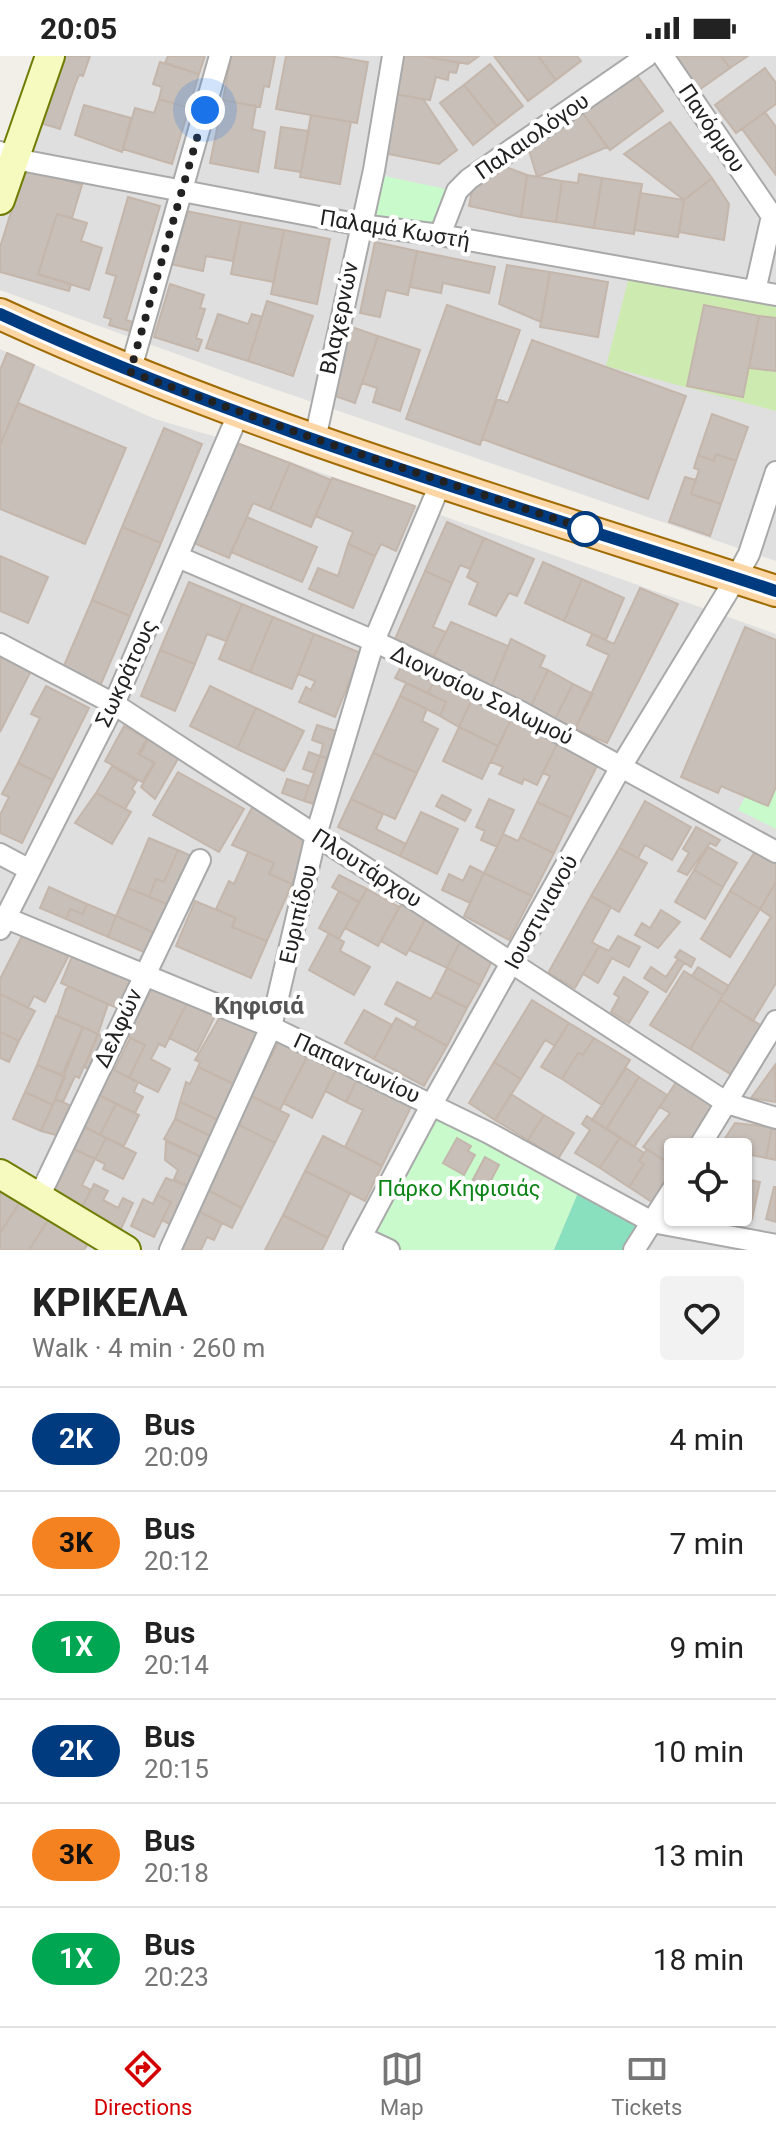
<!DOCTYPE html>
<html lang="en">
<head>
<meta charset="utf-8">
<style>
	body { margin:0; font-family:Roboto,sans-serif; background:#f2f2f2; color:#222; height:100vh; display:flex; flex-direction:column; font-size:30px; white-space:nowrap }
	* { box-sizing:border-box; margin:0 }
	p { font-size:26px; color:#767676 }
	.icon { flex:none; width:44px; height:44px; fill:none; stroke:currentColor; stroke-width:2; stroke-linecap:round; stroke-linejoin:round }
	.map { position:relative; height:1194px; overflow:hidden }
	.drawer { display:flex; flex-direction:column; background:#fff; flex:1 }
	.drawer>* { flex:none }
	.badge { padding:0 16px; border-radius:26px; font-size:28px; line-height:52px }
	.tools { position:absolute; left:664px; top:1082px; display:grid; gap:16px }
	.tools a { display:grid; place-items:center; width:88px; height:88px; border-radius:8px; background:#fff; box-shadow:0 2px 6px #0004; font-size:40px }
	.you { position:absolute; width:40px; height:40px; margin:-20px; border:6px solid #fff; border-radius:50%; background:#1a73e8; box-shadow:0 0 0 12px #1a73e833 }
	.map>.badge { position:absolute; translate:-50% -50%; box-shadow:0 0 0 4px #fff }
	.round { display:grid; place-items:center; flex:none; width:84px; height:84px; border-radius:8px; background:#f2f2f2 }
	.headline { display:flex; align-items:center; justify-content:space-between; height:136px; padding:0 32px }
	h1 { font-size:38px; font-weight:700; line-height:60px }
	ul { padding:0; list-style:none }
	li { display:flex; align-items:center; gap:24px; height:104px; padding:0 32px; border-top:2px solid #e0e0e0 }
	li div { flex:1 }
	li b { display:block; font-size:30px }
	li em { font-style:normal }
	li .badge { min-width:88px; font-weight:700; text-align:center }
	.status { display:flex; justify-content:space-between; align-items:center; height:56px; padding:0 40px; background:#fff; direction:ltr }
	.status svg { height:22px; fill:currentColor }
	.dock { display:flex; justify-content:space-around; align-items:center; height:112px; border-top:2px solid #e0e0e0; background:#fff; font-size:22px; color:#767676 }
	.dock a { display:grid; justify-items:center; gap:4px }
	.dock .current { color:#d40000 }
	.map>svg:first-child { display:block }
</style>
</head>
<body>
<div class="status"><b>20:05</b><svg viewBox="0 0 49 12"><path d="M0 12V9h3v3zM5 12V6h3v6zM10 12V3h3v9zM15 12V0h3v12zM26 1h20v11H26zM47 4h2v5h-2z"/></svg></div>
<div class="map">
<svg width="776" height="1194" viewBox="0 0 776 1194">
	<rect width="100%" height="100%" fill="#f2efe9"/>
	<path fill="#e0dfdf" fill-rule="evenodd" d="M53,0H776V505L251,325L0,234V144Z
		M0,293L155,363L237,387L776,578V1194H0ZM678,1096H738V1156H678Z"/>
	<path fill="#cdebb0" d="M629,221L776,249V355L606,310Z"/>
	<path fill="#c8facc" d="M375,118L469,138L448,177L373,172Z
		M754,725L776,733V773L738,754Z
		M432,1048L583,1125L554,1194H389L361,1181Z"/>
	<path fill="#88e0be" d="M583,1125L652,1166L634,1194H554Z"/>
	<path fill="#c7bfb8" stroke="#c4b6ab" stroke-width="2" d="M55,0H90L83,20L79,19L75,29L60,73L34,65Z
		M168,0H205L199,18L165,7Z
		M231,0H275L269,31L264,30L260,51L223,44Z
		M286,0H331L368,6L357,67L276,53Z
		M401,0H422L459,7L456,17L449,16L448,24L436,21L430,44L394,38Z
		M422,0H479L468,8Z
		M494,0H538L556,24L528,45Z
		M538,0H577L581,5L556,24Z
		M671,0H721L730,12L696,36Z
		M721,0H748L730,12Z
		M160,6L199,18L189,52L159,43L162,31L153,28Z
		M490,8L523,50L497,70L464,29Z
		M765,12L776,27V48L736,77L715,49Z
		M633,14L663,55L610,94L580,53Z
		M464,29L497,70L473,89L440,47Z
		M394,38L423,43L457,94L439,108L383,97Z
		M159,43L189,52L172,108L123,93L135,52L154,57Z
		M223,44L256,50L252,73L265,76L258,116L210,107Z
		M84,49L131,62L122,96L75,79Z
		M580,53L607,91L537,121L528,91Z
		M765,56L776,71V119L742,73Z
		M311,59L351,66L340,128L300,121Z
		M670,66L712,122L684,144L624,98Z
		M281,71L309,75L301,116L275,112Z
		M495,107L527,119L521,161L469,150L474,124Z
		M25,112L82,129L72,162L57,158L38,218L71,228L69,235L0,216V191Z
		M579,118L602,122L594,172L556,166L562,125L578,127Z
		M527,119L562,125L556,166L521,161Z
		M602,122L642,128L634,178L594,172Z
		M712,122L729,148L724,184L679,176L684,144Z
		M640,137L684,144L678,181L634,174Z
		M128,141L160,150L126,264L136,267L133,276L109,269L111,263L104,261L116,220L106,217Z
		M181,154L241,166L233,205L206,200L203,215L170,208Z
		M57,158L87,167L81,185L102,192L89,234L38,218Z
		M241,166L284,174L274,226L231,218Z
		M284,174L330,183L317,248L271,238Z
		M375,186L417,195L408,239L386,234L380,261L360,257Z
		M417,195L495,211L489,237L443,227L441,237L410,231Z
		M507,209L550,216L541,266L499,248Z
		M550,216L608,226L598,281L540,271Z
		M170,228L204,239L200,252L205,253L196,282L202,284L198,295L154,281Z
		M267,245L313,260L293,320L248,305Z
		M447,249L520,274L480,389L406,363Z
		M704,249L759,260L743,341L687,330Z
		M218,258L248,268L252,258L262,261L248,305L206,292Z
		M759,260L776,262V315L749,312Z
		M349,270L378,280L355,347L326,337Z
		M378,280L420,294L400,355L373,346L377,332L362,327Z
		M532,284L686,340L648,443L482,383L497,343L508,347Z
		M7,297L34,309L0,389V314Z
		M18,347L126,392L85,488L0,453V389Z
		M712,358L748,371L736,405L716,398L714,405L698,399Z
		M164,372L202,388L161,487L122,471Z
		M237,387L290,407L270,454L253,447L229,502L189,485Z
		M716,398L736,405L721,448L691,438L699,414L694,412L698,399L714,405Z
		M290,407L331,424L311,471L270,454Z
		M685,421L696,424L691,438L721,448L710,480L669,466Z
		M332,422L415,450L396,495L381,488L375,500L348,488L353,476L315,460Z
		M247,461L317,491L302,526L231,496Z
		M447,466L484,482L470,513L460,509L452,527L425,515Z
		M122,471L161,487L130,560L92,544Z
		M484,482L534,503L517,540L509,537L496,560L469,548L478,527L467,521Z
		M348,488L375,500L353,552L309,533L318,512L338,520Z
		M0,500L48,521L28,567L0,555Z
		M543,506L582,523L564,565L525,547Z
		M425,515L452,527L433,571L446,576L434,600L395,583Z
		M582,523L624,542L606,584L564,565Z
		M189,526L242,548L226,585L207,578L195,608L160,594Z
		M640,532L678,548L607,687L575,673L609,599L587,589L592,578L614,588Z
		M92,544L130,560L101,628L63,612Z
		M242,548L273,561L250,616L219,603Z
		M273,561L314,578L292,633L250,616Z
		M451,566L508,590L491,632L434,600Z
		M745,571L776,584V731L768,750L721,730L718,737L681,721Z
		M314,578L361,597L335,661L299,646L306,631L311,634L315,625L298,618Z
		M511,583L545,600L540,611L548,614L531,650L491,632Z
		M0,592L34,609L0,676Z
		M160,594L195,608L175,655L141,640Z
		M404,605L436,621L428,637L395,622Z
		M548,614L573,628L555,663L531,650Z
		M436,621L474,639L459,671L440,660L446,646L428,637Z
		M406,627L446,646L440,660L400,640Z
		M573,628L593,638L575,673L555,663Z
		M46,630L89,652L53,724L18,707L40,662L31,658Z
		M210,630L256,652L237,693L190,670Z
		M474,639L514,657L498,690L459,671Z
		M400,640L427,653L422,665L438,673L417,717L373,697Z
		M256,652L304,675L284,715L237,693Z
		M514,657L535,667L531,676L559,684L537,729L524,723L522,728L499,718L503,711L491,706Z
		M317,669L339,676L329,703L320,700L323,688L312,684Z
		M124,670L147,683L138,698L154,707L142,726L105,705Z
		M459,671L498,690L482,723L443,705Z
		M148,683L179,701L155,743L141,731L155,707L140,699Z
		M559,684L600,704L571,762L537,746L550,720L543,717Z
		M309,696L320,700L314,717L303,713Z
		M373,697L417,717L395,763L351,743Z
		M320,700L329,703L314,748L304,745Z
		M18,707L53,724L22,787L0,777V759L9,741L2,738Z
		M112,710L137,725L132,733L135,736L125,753L96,737Z
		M178,716L244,753L219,796L153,759Z
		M287,723L309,730L304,745L282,737Z
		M96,737L131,756L112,788L75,767Z
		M442,739L471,754L465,765L436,750Z
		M351,743L383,758L376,773L406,788L400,800L338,771Z
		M489,743L514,754L497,791L481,784L485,775L476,771Z
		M645,745L691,771L672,804L645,789L638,802L619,792Z
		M537,746L571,762L554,797L520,781Z
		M254,748L311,786L292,828L269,818L274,807L232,789Z
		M421,756L458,773L437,818L400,800Z
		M696,771L720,784L716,790L710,787L687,819L678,815L689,797L683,793Z
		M503,778L518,785L520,781L554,797L532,840L484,817Z
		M149,782L178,794L164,826L156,823L149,841L128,832Z
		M759,789L776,799V826L760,853L730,835Z
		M708,791L737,807L723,831L694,814Z
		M619,792L647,807L619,856L591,840Z
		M178,794L191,800L193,795L197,797L174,851L149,841L156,823L164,826Z
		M248,796L274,807L269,818L292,828L267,885L232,871L236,862L216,853L229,825L234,828Z
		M470,810L484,817L470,847L442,834L449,818L463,825Z
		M694,814L723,831L705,863L675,846Z
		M484,817L532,840L509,884L464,860Z
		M339,819L367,833L359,846L332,831Z
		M776,826V927L753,965L720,944L771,861L760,853Z
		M49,831L87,848L83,858L70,853L66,863L40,852Z
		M128,832L174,851L162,880L116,860Z
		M367,833L399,851L378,890L345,872Z
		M339,835L359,846L339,883L319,872Z
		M730,835L760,853L730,901L701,883Z
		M591,840L611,851L592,886L599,890L575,932L548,917Z
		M195,845L236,862L232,871L267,885L251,922L176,890Z
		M402,847L426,862L406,899L381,885Z
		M87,848L116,860L108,881L66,863L70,853L83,858Z
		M661,854L680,866L658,892L635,879L642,867L650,872Z
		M116,860L160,879L151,899L108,881Z
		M426,862L463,880L447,912L409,894Z
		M25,874L70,897L45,946L34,940L28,952L0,938V923Z
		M329,877L344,886L340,895L370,911L354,939L309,914Z
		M463,880L496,897L480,929L447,912Z
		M618,880L640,891L629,911L612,902L598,927L583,918L599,890L609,895Z
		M680,894L695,903L691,911L675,901Z
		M73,898L132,924L119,953L61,927Z
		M678,903L684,907L666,936L644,922L651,911L666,921Z
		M698,911L729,930L723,939L692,920Z
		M447,912L480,929L467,952L435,936Z
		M684,915L723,939L690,993L650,969Z
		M624,921L648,936L629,967L611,956L619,941L614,938Z
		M397,926L431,943L435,936L467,952L447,990L414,972L418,965L385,948Z
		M153,930L187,947L165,991L159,988L151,1003L170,1013L158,1036L129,1022L145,989L127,980Z
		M70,931L108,948L98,978L57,960L66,933Z
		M0,938L35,955L19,985L0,976Z
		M532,944L569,967L555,990L545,984L521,1023L494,1006Z
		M720,944L762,970L732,1019L690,993Z
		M187,947L215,960L197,996L169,982Z
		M364,954L392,969L374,1003L345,987Z
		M221,959L259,977L235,1029L198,1011L200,1006L195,1004Z
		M56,960L83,971L62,1019L37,1009Z
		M396,962L447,990L424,1030L374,1003Z
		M569,967L594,982L583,999L578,997L562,1023L541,1011Z
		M83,971L98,978L79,1022L75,1020L63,1046L55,1043Z
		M0,976L19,985L9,1006L0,1002Z
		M98,978L108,983L94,1015L84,1011Z
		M130,982L145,989L129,1022L114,1014Z
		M594,982L630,1004L602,1049L562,1023L578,997L583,999Z
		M280,983L309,997L280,1054L251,1040Z
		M309,997L337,1012L312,1062L283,1047Z
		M494,1006L521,1023L495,1064L469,1047Z
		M37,1009L65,1021L53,1049L25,1036Z
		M775,1009L776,1046L751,1042Z
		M198,1011L241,1031L224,1067L180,1046L186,1026L190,1028Z
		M110,1012L138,1026L134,1036L143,1041L135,1057L97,1038Z
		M337,1012L358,1022L346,1046L325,1035Z
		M626,1012L639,1021L606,1073L592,1064Z
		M680,1020L720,1046L689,1096H678V1113L643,1091L670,1057L660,1051Z
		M639,1021L667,1039L634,1091L606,1073Z
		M358,1022L412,1049L382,1110L345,1091L363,1054L346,1046Z
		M25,1036L53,1049L41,1075L13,1063Z
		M511,1038L544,1059L528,1084L495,1064Z
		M99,1039L116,1048L100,1079L83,1070Z
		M251,1040L289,1059L275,1087L237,1068Z
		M55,1043L76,1052L64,1081L41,1075Z
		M180,1046L227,1068L219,1084L175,1063Z
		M116,1048L139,1059L124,1090L100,1079Z
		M544,1059L574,1077L558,1103L528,1084Z
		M587,1060L620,1081L600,1112L575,1097L590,1074L582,1068Z
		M175,1063L219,1084L210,1105L164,1083Z
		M735,1067L772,1071L766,1102L751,1099L744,1112L738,1109V1096H716Z
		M237,1068L275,1087L242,1152L204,1132Z
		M85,1071L106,1082L95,1103L74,1093Z
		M772,1071L776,1072V1104L766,1102Z
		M323,1080L382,1110L365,1145L305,1115Z
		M620,1081L644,1097L639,1105L644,1108L629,1131L600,1112Z
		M106,1082L136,1097L123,1123L103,1113L105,1108L95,1103Z
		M457,1082L471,1090L468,1095L475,1099L464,1119L443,1107Z
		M166,1085L210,1105L196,1134L174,1123L178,1114L165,1104Z
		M74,1093L95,1103L82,1129L91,1134L81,1153L52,1138Z
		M647,1093L678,1113L655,1148L629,1131L644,1108L639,1105Z
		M485,1101L499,1109L485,1136L470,1129Z
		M305,1115L350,1137L328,1182L283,1159Z
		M166,1122L193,1132L175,1171L162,1164L171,1146L157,1139Z
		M741,1122L760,1126L752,1163L716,1156H738Z
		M94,1128L108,1135L103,1144L118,1152L123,1142L133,1147L121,1173L81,1153Z
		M0,1129L22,1143L0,1177Z
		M774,1131H776V1166L766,1163Z
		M204,1132L242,1152L232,1172L194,1153Z
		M157,1139L171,1146L154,1181L131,1170L143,1143L153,1148Z
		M22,1143L50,1161L29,1194H0V1177Z
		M194,1153L222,1167L214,1184L207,1181L201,1194H173Z
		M283,1159L328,1182L322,1194H265Z
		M50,1161L89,1186L84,1194H29Z"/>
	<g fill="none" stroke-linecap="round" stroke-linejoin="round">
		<defs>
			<path id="street" d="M663,0L772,160L755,235
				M0,96L15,103L361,169L440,179L776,239
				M440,179L457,135L469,123L647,0
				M130,316L220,0
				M315,383L374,114L393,0
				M178,501L374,585L521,656L776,796
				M0,588L114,648L727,1047L776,1062
				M0,798L30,814
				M6,862L271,971L489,1077L652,1166L776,1189
				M0,873L114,648L240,354
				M696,1096L776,965
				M39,1141L200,804
				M361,1181L389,1194
				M170,1194L271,971L316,779L374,585L441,426
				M354,1194L432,1048L622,709L736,522L749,498L776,416
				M634,1194L678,1125"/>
			<path id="secondary" d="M0,144L50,0
				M0,1118L126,1194"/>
			<path id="primary" d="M0,258C249,373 516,450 776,535"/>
		</defs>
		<use href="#street" stroke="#a9a9a9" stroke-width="24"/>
		<use href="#secondary" stroke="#707d05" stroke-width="32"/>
		<use href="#primary" stroke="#a06b00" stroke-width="34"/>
		<use href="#street" stroke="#fff" stroke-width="20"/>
		<use href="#secondary" stroke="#f7fabf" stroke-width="28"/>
		<use href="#primary" stroke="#fcd6a4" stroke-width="30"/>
	</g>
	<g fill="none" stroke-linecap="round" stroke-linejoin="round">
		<defs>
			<path id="line" d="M0,258C249,374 516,449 776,535"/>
		</defs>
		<use href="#line" stroke="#fff" stroke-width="18"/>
		<use href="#line" stroke="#003b80" stroke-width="12"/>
		<path stroke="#222" stroke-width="8" stroke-dasharray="0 14.4" d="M205,54L130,316L315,383L589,474L585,473"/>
	</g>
	<circle fill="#fff" stroke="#003b80" stroke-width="4" cx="585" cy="473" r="16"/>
	<g text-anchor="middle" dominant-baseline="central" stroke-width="8" stroke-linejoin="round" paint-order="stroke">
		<g font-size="22" fill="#222" stroke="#fff">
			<text transform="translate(712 72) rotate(56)">Πανόρμου</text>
			<text transform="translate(532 80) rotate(-35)">Παλαιολόγου</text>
			<text transform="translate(395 173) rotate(9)">Παλαμά Κωστή</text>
			<text transform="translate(339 262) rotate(-78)">Βλαχερνών</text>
			<text transform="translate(126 617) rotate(-65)">Σωκράτους</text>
			<text transform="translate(482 639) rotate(26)">Διονυσίου Σολωμού</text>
			<text transform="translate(367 812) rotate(33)">Πλουτάρχου</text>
			<text transform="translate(541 856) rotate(-61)">Ιουστινιανού</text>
			<text transform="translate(298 858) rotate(-77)">Ευριπίδου</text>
			<text transform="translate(118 972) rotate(-65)">Δελφών</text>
			<text transform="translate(357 1012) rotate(25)">Παπαντωνίου</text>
		</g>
		<g font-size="22" fill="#0c8416" stroke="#fff">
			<text x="459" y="1132">Πάρκο Κηφισιάς</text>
		</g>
		<g font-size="24" font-weight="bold" fill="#555" stroke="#fff">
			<text x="259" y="950">Κηφισιά</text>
		</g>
	</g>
</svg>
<div class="tools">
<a><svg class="icon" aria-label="locate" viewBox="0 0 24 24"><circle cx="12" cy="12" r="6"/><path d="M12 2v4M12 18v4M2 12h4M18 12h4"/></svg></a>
</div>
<div class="you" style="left:205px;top:54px"></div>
</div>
<section class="drawer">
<div class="headline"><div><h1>ΚΡΙΚΕΛΑ</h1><p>Walk · 4 min · 260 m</p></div><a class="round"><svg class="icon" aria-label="heart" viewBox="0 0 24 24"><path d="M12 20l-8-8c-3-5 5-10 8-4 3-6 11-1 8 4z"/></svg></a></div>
<ul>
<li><span class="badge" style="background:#003b80;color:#fff">2Κ</span><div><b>Bus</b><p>20:09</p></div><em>4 min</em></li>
<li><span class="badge" style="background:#f58220;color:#111">3Κ</span><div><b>Bus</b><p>20:12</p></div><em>7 min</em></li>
<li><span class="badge" style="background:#00a651;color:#fff">1Χ</span><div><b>Bus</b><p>20:14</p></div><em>9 min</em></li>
<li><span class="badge" style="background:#003b80;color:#fff">2Κ</span><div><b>Bus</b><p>20:15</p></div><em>10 min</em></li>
<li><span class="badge" style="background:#f58220;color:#111">3Κ</span><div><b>Bus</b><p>20:18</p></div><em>13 min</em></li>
<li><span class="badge" style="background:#00a651;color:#fff">1Χ</span><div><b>Bus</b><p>20:23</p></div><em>18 min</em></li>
</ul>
</section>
<nav class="dock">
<a class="current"><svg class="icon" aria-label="directions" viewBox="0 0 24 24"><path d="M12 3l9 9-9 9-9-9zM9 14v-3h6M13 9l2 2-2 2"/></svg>Directions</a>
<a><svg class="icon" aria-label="map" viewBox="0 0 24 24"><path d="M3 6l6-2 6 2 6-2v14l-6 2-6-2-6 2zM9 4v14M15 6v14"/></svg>Map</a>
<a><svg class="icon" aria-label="tickets" viewBox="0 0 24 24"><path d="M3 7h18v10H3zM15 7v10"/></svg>Tickets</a>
</nav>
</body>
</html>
